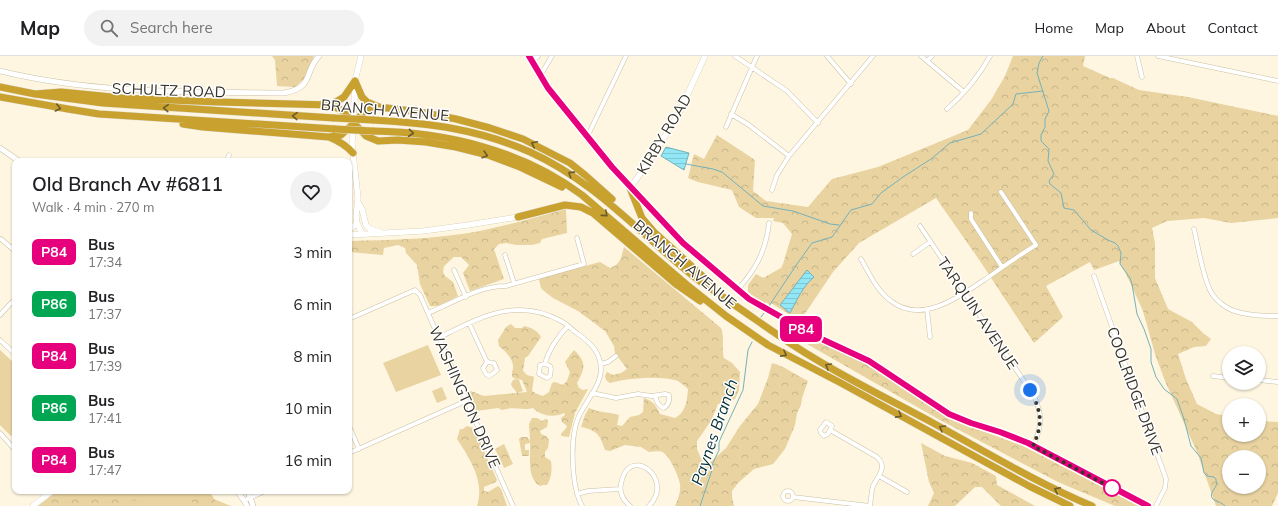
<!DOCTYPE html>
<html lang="en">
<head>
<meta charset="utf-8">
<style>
	body { margin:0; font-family:Mulish,sans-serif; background:#f2f2f2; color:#202124; height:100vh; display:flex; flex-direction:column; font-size:15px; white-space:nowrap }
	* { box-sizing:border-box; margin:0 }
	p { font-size:13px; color:#757577 }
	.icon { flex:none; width:22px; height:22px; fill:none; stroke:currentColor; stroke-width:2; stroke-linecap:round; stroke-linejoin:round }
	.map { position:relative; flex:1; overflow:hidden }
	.sheet { position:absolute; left:12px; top:102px; width:340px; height:336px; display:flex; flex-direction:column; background:#fff; border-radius:8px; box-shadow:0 1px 3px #0004 }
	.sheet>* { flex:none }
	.badge { padding:0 8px; border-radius:6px; font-size:14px; line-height:26px }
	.tools { position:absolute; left:1222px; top:290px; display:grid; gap:8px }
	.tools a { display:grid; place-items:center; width:44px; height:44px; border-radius:50%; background:#fff; box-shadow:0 1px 3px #0004; font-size:20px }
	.you { position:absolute; width:20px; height:20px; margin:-10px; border:3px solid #fff; border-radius:50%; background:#1a73e8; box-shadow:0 0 0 6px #1a73e833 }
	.map>.badge { position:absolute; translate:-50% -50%; box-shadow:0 0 0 2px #fff }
	.round { display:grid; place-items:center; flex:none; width:42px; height:42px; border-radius:21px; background:#f2f2f2 }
	.headline { display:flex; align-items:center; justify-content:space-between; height:68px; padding:0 20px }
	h1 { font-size:19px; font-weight:600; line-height:30px }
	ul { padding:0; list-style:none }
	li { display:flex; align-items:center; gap:12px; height:52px; padding:0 20px }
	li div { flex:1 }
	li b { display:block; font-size:15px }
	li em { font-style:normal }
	li .badge { min-width:44px; font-weight:700; text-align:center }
	header { display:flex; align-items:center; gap:24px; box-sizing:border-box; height:56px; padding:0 20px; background:#fff; border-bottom:1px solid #e0e0e0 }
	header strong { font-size:19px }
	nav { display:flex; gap:22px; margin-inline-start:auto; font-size:14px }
	.search { width:280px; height:36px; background:#f2f2f2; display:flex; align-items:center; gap:10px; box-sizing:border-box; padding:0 14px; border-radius:22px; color:#757577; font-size:15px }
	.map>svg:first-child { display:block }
</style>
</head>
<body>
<header>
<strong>Map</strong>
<div class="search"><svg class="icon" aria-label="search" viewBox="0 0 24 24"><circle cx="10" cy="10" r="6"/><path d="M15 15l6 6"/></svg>Search here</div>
<nav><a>Home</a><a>Map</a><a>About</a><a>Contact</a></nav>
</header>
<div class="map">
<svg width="1278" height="450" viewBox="0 0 1278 450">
	<defs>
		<pattern id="forest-crowns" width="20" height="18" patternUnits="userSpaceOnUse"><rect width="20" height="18" fill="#e8d3a1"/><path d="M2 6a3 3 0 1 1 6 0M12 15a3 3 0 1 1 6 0" fill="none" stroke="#c8b68b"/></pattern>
		<pattern id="water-rules" width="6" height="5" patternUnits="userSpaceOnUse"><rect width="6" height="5" fill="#91e7f6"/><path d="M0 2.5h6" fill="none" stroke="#7ec7d3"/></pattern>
	</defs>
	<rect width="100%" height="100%" fill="#fef6e0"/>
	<path fill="#e8d3a1" d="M428,289L441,319L396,336L383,307Z
		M0,294L15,308V376L11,380L0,369Z
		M442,331L447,343L437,347L432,335Z
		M135,435H194L231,450H84Z"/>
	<path fill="url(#forest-crowns)" fill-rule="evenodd" d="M272,0H314L304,23L295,31L277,30L275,4Z
		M1013,0H1085L1083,10L1110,22H1114L1115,23L1139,34L1188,41L1278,60V162L1231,167L1204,162L1167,165L1152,172L1155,187V222L1168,253L1192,266L1203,277L1211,283L1206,290L1194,291L1178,298L1186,323L1197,348L1216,358L1229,360V379H1259V365L1278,366V437L1272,450H1216L1197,396L1165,325L1155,298L1143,255L1127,220L1119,205L1094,214L1090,206L1046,230L1063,261L1034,287L980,205L936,142L859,187L833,216L800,265L771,247L770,249L766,246L764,248L748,236V229L756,218L763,222L781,212L783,208L792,178L783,167L773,165L774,162H756L739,151L732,134L698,126L688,122L694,98L704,103L717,79L755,104L753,135L766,145L808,151L832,123L878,111L968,74L991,44L1005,20ZM1229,401H1259V431H1229Z
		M566,153L567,177L542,183L540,187L532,189H516L507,187L499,188L494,193L504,223L470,235L463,217L469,209L461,201H454L444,210L443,216L445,220L453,226L458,240C449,245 440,252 430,250L420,228L417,209L406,197L405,192L398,189L384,192L383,199L349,196V185C392,184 437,183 480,175C509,169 537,161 566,153Z
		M624,191L721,272C725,282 721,292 724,302L732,307L740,316L739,334L735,343L718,348L711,365L697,385V393L702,405L707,409L726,392L740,370L758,348L768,322L772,307C783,309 797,320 808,325L802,342L801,349L797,357L795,369L785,393L773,408L754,413L738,427L732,435V441L734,450H675C678,444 681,435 680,428C679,421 670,401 664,397C660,394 654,396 649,396L641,391L625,389L610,395L605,394C600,379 597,374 581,371L585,359L589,352C599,357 609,356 619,359L617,369L622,370L630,361L639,359L643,356L644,342C653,345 656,349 660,358L675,362C686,356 687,345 688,333C685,330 681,327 678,325C662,319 626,322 610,327L606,324L605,320L607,316L613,319L621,317L627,313L615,297L614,290L605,275L578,255L553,242L544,235L541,232L539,223L547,220L600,206L610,212C621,208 621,202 624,191Z
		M511,268L515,272H522L524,270C532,272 537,274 541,281L528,300L525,302L523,315L527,319L534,321L532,335L537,338L543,340L549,336L552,327L555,326L563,329L567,325L570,316L565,306L570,299L574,294C587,306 585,313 577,327L579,332L583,334L588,333L575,357L569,381L561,380V378L567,371L566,369L562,366L561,362L565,359L564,357C554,362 541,360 533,352C522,355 513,350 502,354L498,352L476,355L469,339V335C474,335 479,339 484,340L527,336L522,324L513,322C511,317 512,317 513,312C514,303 505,295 499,290L498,284L506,271Z
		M790,272L868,309L939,356L957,366L1021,389L1139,450H1115L1058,426L940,364L786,276Z
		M516,323L519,324L523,335L517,337C515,333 512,332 511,328L513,324Z
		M532,362H537L542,365L546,363L548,365L547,371L540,375L541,378L546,380L549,384L548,392L545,396V401L551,405C552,414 552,421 547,429H543L540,430C526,422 531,399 530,385V387L525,388V394H529V400H522L519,383L521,381H527L530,385L529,368Z
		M467,370L473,372L475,374L497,424L496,426L484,431V435L488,436L498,430L501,433L507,450H477C485,425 470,403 457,383L460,373H463Z
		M921,387L945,400L972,407L996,420L997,429L1035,450H1001L982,431H975L955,450H928L934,437L929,426Z
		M504,388L513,408L504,412L495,393Z
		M57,435H209L219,450H200L179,439L143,443L107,450H38Z"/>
	<path fill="url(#water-rules)" stroke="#76b1b9" d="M666,91L689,97L684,114L661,100Z
		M807,214L814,221C803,230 797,244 790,257L780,249Z"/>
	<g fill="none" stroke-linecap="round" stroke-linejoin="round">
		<path stroke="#76b1b9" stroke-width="1" d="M1043,0L1039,7L1037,17L1049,55L1045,63V71L1041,79V85L1049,93L1048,105L1054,118L1049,125L1050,128L1061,137L1064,152L1074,154L1091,174L1108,184L1115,187L1118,190L1121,197L1120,208L1130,222L1132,228L1137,258L1144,273L1151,293V306L1156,321L1164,333L1177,343L1184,363L1191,390L1201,402L1204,417L1207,420L1214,421L1216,423C1216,425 1217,428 1216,430C1214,434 1208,439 1214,444C1218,446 1221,446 1225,450
			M686,108L713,113L722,116L763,150L793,155L830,168L839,169
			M769,250L797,208L812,187L832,181L851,154L872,148L881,137L903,121L931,103L950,87L981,78L1013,48L1016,38L1043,35
			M761,261L764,257
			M700,450L712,414V409L719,394V386L743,334L748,294L752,286"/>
		<defs>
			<path id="minor" d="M735,0L787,35L818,67
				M827,0L851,28
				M921,0L964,36
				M1137,0L1142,21
				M1158,0L1278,25
				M531,5L538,0
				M927,5L932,0
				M540,20L552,0
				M947,53C964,38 979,20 990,0
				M731,58L749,69L789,100
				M726,71L757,0
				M586,80L590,75L626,0
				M227,105L229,99
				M772,134L777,119L789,100L873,0
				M971,157V163L1002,211
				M920,170L1034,340C1043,360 1042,371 1033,390
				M1194,173C1198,190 1203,222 1211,236C1216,245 1228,254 1238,256C1251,260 1265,260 1278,260
				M1,183L15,195
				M913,198L930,186
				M505,199L514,227
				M861,203C869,217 877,235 891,245C923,270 963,238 990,220C1005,209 1020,199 1036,189L1001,136
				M454,214L466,241
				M1094,220L1166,423L1165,432L1156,450
				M737,234C756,214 766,194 769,167
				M927,253L930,281
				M428,257C453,247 478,230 506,230L584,208L577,182
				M0,259L12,246
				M349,263L415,234L420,239L513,450
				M469,267L487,306L494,307L497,314L495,316L489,320L486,318L483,312L487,306
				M438,282C479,262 516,240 561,265C567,268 572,274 578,278C591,287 601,297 601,314C600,330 587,344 580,358C569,379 571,429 582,450
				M0,284L15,298
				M545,308L540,309L539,318L547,322L550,320L551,313L550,310L545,308C548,295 558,280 568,270
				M601,308L608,306L616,300
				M1213,320L1229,322
				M1259,324L1278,326
				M592,337L616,342L638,338L651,340L665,338L669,339C670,345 668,349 664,352C658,350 657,346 655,340
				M826,366L832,370L828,378L824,380L821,377L820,374Z
				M349,370L359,393
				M830,374L877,401C888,411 878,420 873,430C871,437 871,444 870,450
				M0,377L15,394
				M349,397L466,345
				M879,420L907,436
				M783 440a5 5 0 1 1 10 0a5 5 0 1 1-10 0Z
				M577,438L588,435L620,433
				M793,441L870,450
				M245,444L265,435
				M630,450C623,444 619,437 621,428C628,387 676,422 649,450"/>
			<path id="tertiary" d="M0,15C93,38 190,36 284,37C315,31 303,17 319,0
				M0,92L19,105
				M238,435C240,441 245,444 247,450
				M248,435L253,450
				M252,435H259"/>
			<path id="secondary" d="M361,0L355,25L352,88L358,142L356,160L357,167L362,178
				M529,0L549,32L612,111L683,187L749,243L813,279L869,305L949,358L971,367L999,376L1028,387L1148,450
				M630,132L653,100L680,55L705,0
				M358,146L362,153L366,169L370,173L380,176
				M349,174L357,167
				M349,179L423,175L468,169L518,161
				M33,450L52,435"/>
			<path id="motorway" d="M355,25L362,41L367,46L379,51L420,56L456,63L490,72L523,83L570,107L585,119L612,143
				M0,31L35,38L103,47L334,62
				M35,38L61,36L122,42L218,46L331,49L343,55L366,80L378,85L398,84L426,86L456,91L488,99L520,111L562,131
				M0,41L68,53L99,58L335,73
				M331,49L344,41L355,25
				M373,64C429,67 478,73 530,96C596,126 638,176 692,219C705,230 720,238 733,248C748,258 763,269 778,279C827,313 881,339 933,367C986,396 1037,427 1092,450
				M183,68L203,71L329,81C339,85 346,89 353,97
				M372,75C446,76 522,94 582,139L687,229L726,260L768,289L841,327L1029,430L1070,450
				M329,81L341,79L353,68L364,56L379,51
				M630,132L642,162L654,176L709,226
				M518,161L565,149L581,151L593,157L677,229L700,245"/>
		</defs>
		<use href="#minor" stroke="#cac0a6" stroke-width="5"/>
		<use href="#tertiary" stroke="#cac0a6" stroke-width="6"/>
		<use href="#secondary" stroke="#cac0a6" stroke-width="6"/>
		<use href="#motorway" stroke="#e3e3e1" stroke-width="8"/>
		<use href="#minor" stroke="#fff" stroke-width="4"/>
		<use href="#tertiary" stroke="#fff" stroke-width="5"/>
		<use href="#secondary" stroke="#fff" stroke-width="5.5"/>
		<use href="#motorway" stroke="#c9a12f" stroke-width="7"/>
		<defs>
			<path id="motorway-bridge" d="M334,62L373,64
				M335,73L372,75"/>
		</defs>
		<use href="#motorway-bridge" stroke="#e3e3e1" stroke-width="8" stroke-linecap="butt"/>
		<use href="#motorway-bridge" stroke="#c9a12f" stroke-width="7"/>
	</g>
	<defs><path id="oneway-chevron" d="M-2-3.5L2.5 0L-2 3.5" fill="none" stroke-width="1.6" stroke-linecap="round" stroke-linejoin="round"/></defs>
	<g stroke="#6b5a2c">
		<use href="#oneway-chevron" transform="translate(58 52) rotate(12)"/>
		<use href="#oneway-chevron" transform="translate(166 52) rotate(-176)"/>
		<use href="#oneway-chevron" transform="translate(295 60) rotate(-177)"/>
		<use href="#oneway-chevron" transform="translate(411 77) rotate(6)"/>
		<use href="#oneway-chevron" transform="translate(534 88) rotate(-153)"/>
		<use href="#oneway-chevron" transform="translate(485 99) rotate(16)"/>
		<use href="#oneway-chevron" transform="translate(571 118) rotate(-147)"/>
		<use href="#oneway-chevron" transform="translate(605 158) rotate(41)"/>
		<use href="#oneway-chevron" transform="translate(784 298) rotate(28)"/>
		<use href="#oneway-chevron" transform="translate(828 310) rotate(-150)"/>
		<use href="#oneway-chevron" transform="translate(899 359) rotate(29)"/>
		<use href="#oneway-chevron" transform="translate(942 372) rotate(-150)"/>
		<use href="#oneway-chevron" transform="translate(1057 434) rotate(-154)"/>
	</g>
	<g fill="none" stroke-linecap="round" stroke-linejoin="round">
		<defs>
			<path id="line" d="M529,0L548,32L612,111L683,187L749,243L813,279L869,305L949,358L971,367L1000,376L1028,387L1148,450"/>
		</defs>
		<use href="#line" stroke="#fff" stroke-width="9"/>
		<use href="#line" stroke="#e6007e" stroke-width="6"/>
		<path stroke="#38342a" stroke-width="4" stroke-dasharray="0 7.2" d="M1030,334C1042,356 1043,368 1033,390L1112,432"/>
	</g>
	<circle fill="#fff" stroke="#e6007e" stroke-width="2" cx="1112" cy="432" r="8"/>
	<g text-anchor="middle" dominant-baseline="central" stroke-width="3" stroke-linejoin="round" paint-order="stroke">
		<g font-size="15" fill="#38342a" stroke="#fff">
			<text transform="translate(169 34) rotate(2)">SCHULTZ ROAD</text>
			<text transform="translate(385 54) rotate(5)">BRANCH AVENUE</text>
			<text transform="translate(664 78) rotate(-59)">KIRBY ROAD</text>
			<text transform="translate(685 208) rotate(40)">BRANCH AVENUE</text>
			<text transform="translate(978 257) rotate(56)">TARQUIN AVENUE</text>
			<text transform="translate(1135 335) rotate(70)">COOLRIDGE DRIVE</text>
			<text transform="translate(465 341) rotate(66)">WASHINGTON DRIVE</text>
		</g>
		<g font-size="16" font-style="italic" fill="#033036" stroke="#fff">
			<text transform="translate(714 376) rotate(-71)">Paynes Branch</text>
		</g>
	</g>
</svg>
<div class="tools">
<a><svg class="icon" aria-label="layers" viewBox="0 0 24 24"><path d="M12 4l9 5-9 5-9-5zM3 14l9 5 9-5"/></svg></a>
<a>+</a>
<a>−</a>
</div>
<div class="you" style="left:1030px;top:334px"></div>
<b class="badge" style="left:801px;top:273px;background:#e6007e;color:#fff">P84</b>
<section class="sheet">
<div class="headline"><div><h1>Old Branch Av #6811</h1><p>Walk · 4 min · 270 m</p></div><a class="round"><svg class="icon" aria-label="heart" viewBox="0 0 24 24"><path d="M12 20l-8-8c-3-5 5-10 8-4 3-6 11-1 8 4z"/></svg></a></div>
<ul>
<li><span class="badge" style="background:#e6007e;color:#fff">P84</span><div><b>Bus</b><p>17:34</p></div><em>3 min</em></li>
<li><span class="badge" style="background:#00a651;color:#fff">P86</span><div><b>Bus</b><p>17:37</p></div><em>6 min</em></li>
<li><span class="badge" style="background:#e6007e;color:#fff">P84</span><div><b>Bus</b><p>17:39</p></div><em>8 min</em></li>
<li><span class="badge" style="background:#00a651;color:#fff">P86</span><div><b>Bus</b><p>17:41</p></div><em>10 min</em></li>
<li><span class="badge" style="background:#e6007e;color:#fff">P84</span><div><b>Bus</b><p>17:47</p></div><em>16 min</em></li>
</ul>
</section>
</div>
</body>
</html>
